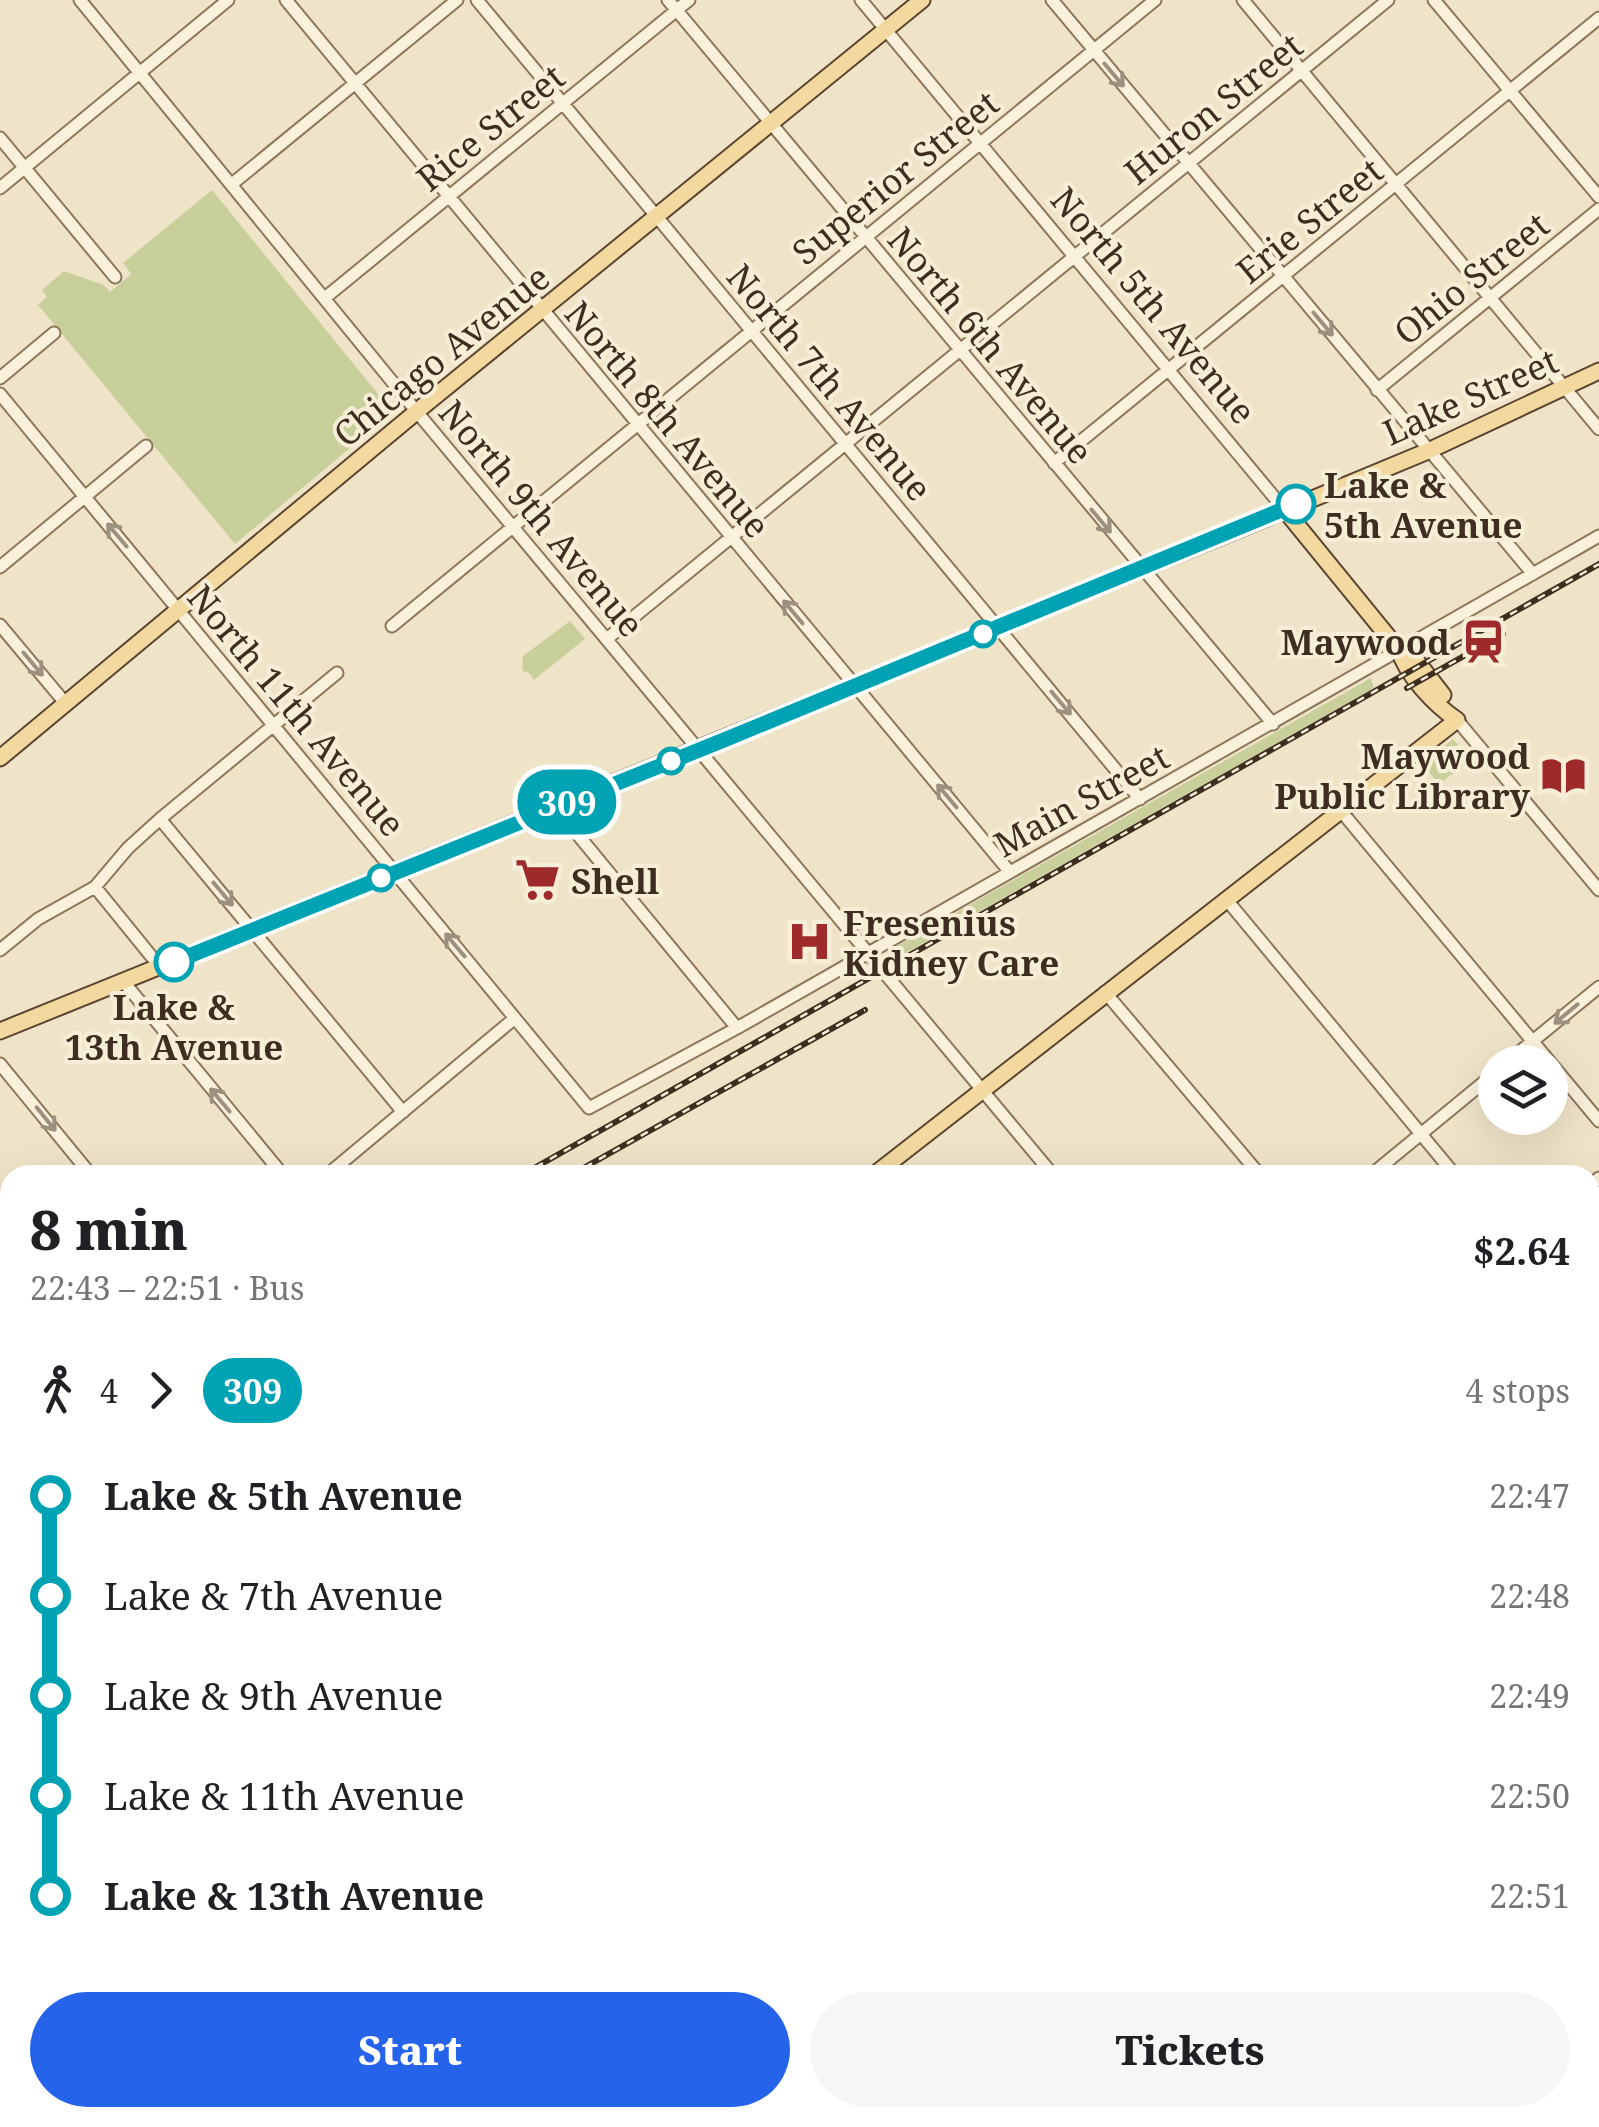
<!DOCTYPE html>
<html lang="en">
<head>
<meta charset="utf-8">
<style>
	body { margin:0; font-family:"Noto Serif",serif; background:#f6f6f6; color:#202124; height:100vh; display:flex; flex-direction:column; font-size:38px; white-space:nowrap }
	* { box-sizing:border-box; margin:0 }
	p { font-size:32px; color:#757577 }
	.icon { flex:none; width:55px; height:55px; fill:none; stroke:currentColor; stroke-width:2; stroke-linecap:round; stroke-linejoin:round }
	.map { position:relative; flex:1; overflow:hidden }
	.drawer { position:absolute; left:0px; top:1165px; width:1600px; height:962px; display:flex; flex-direction:column; background:#fff; border-radius:30px 30px 0 0; box-shadow:0 10px 40px #0002 }
	.drawer>* { flex:none }
	.badge { padding:0 20px; border-radius:32px; font-size:35px; line-height:65px }
	.fabs { position:absolute; left:1478px; top:1045px; display:grid; gap:20px }
	.fabs a { display:grid; place-items:center; width:90px; height:90px; border-radius:50%; background:#fff; box-shadow:0 10px 40px #0002; font-size:50px }
	.map>.badge { position:absolute; translate:-50% -50%; box-shadow:0 0 0 5px #fff }
	.legs { display:flex; align-items:center; gap:15px; height:110px; padding:0 30px; font-size:32px }
	.legs p { margin-inline-start:auto }
	.overview { display:flex; align-items:center; justify-content:space-between; height:170px; padding:0 30px }
	h1 { font-size:55px; font-weight:800; line-height:75px }
	.action { display:flex; gap:20px; margin-top:auto; padding:20px 30px }
	.action a { flex:1; height:115px; border-radius:60px; background:#2563eb; color:#fff; font-size:40px; font-weight:800; line-height:115px; text-align:center }
	.action a+a { background:#f6f6f6; color:#202124 }
	ul { padding:0 30px; list-style:none }
	li { display:flex; align-items:center; gap:35px; height:100px; font-size:38px }
	li i { display:grid; place-items:center; width:15px; height:100%; margin:0 12px; background:currentColor }
	li i::after { content:''; width:25px; height:25px; margin:-12px; border:8px solid; border-radius:50%; background:#fff }
	li p { margin-inline-start:auto }
	li:first-child i { background:linear-gradient(#0000 50%,currentColor 0) }
	li:last-child i { background:linear-gradient(currentColor 50%,#0000 0) }
	.map>svg:first-child { display:block }
</style>
</head>
<body>
<div class="map">
<svg width="1599" height="2127" viewBox="0 0 1599 2127">
	<rect width="100%" height="100%" fill="#f0e4c8"/>
	<path fill="#c9cf9b" d="M212,190L387,405L385,419L235,544L38,305L47,297L42,290L64,271L104,285L110,292L131,274L123,263Z
		M570,621L585,639L534,680L528,672L525,673L522,669L523,656Z
		M1371,678L1374,688L895,959L888,951Z
		M1453,739L1471,760L1439,784L1422,764Z
		M1590,2061L1599,2072V2122L1593,2127H1479L1471,2118H1590Z"/>
	<g fill="none" stroke-linecap="round" stroke-linejoin="round">
		<defs>
			<path id="minor" d="M80,0L417,412L1053,1175
				M286,0L1009,871
				M477,0L1140,799
				M668,0L1273,724
				M861,0L1284,509
				M1052,0L1533,574
				M1243,0L1599,429
				M1434,0L1599,197
				M0,138L115,277
				M232,184L457,0
				M0,188L228,0
				M326,297L689,0
				M0,378L54,333
				M1377,390L1599,209
				M0,394L589,1108L737,1028L1599,536
				M1054,463L1599,18
				M0,567L146,446
				M0,625L66,704
				M392,626L1155,0
				M608,638L1388,0
				M1457,720L1599,890
				M555,807L737,1028
				M1341,811L1599,1121
				M160,819L403,1112
				M95,887L160,967
				M1226,899L1455,1175
				M0,950L38,919L95,887L128,848L160,819L337,673
				M123,981L283,1175
				M1105,992L1260,1175
				M1507,1062L1599,987
				M0,1064L91,1175
				M327,1175L515,1018
				M1371,1175L1495,1073
				M1590,1185L1599,1178
				M0,1294L10,1306
				M1590,1340L1599,1351
				M0,1370L10,1364
				M1590,1374L1599,1367
				M0,1529L10,1523
				M0,1567L10,1579
				M1590,1570L1599,1581
				M1590,1758L1599,1751
				M0,1798L10,1810
				M1590,1820L1599,1831
				M1590,1948L1599,1941
				M0,2031L10,2043
				M1590,2051L1599,2062
				M72,2118L80,2127
				M264,2118L272,2127
				M457,2118L465,2127
				M653,2118L661,2127
				M855,2118L863,2127
				M1055,2118L1062,2127
				M1254,2118L1262,2127
				M1453,2118L1461,2127
				M225,2127L236,2118
				M685,2127L696,2118
				M1147,2127L1159,2118"/>
			<path id="major" d="M1284,509L1399,650C1407,676 1435,705 1457,720
				M1399,650L1412,655L1443,695
				M0,758L427,403L922,0
				M0,1031L1211,541L1428,451L1599,371
				M874,1175L1457,720
				M0,1855L10,1847"/>
		</defs>
		<use href="#minor" stroke="#8d765c" stroke-width="15"/>
		<use href="#major" stroke="#5b4430" stroke-width="19"/>
		<use href="#minor" stroke="#faf1dc" stroke-width="11"/>
		<use href="#major" stroke="#f3d9a0" stroke-width="15"/>
		<defs>
			<path id="rail" d="M1407,688L1503,634
				M522,1175L1599,564
				M571,1175L865,1010
				M0,1482L10,1476"/>
		</defs>
		<use href="#rail" stroke="#3d2e20" stroke-width="6"/>
		<use href="#rail" stroke="#f7eed8" stroke-width="2.5" stroke-dasharray="8" stroke-linecap="butt"/>
	</g>
	<defs><path id="oneway-shaft" d="M-6 0H5M1.5-3L5.5 0L1.5 3" fill="none" stroke-width="1.6" stroke-linecap="round" stroke-linejoin="round" transform="scale(2.5)"/></defs>
	<g stroke="#9c907e">
		<use href="#oneway-shaft" transform="translate(1114 75) rotate(50)"/>
		<use href="#oneway-shaft" transform="translate(1323 324) rotate(50)"/>
		<use href="#oneway-shaft" transform="translate(1101 521) rotate(50)"/>
		<use href="#oneway-shaft" transform="translate(117 535) rotate(-130)"/>
		<use href="#oneway-shaft" transform="translate(793 612) rotate(-130)"/>
		<use href="#oneway-shaft" transform="translate(33 664) rotate(50)"/>
		<use href="#oneway-shaft" transform="translate(1061 703) rotate(50)"/>
		<use href="#oneway-shaft" transform="translate(947 796) rotate(-130)"/>
		<use href="#oneway-shaft" transform="translate(223 894) rotate(50)"/>
		<use href="#oneway-shaft" transform="translate(455 945) rotate(-130)"/>
		<use href="#oneway-shaft" transform="translate(1566 1014) rotate(140)"/>
		<use href="#oneway-shaft" transform="translate(220 1100) rotate(-130)"/>
		<use href="#oneway-shaft" transform="translate(46 1119) rotate(51)"/>
	</g>
	<g fill="none" stroke-linecap="round" stroke-linejoin="round">
		<defs>
			<path id="line-1" d="M174,962L724,740L1296,504"/>
		</defs>
		<use href="#line-1" stroke="#fff" stroke-width="22"/>
		<use href="#line-1" stroke="#00a3b4" stroke-width="15"/>
	</g>
	<defs>
		<symbol id="station-bare" viewBox="-9 -9 18 18"><path d="M-3-6H3Q5-6 5-4V2Q5 4 3 4L4.5 6H3L1.5 4h-3L-3 6H-4.5L-3 4Q-5 4-5 2V-4Q-5-6-3-6ZM-3.5-4v3h7v-3ZM-3.5 1v1.5H-2V1ZM2 1v1.5H3.5V1Z" fill="#9e2a2b" stroke="#f7eed8" stroke-width="2.5" paint-order="stroke"/></symbol>
		<symbol id="library-bare" viewBox="-9 -9 18 18"><path d="M-6-4Q-3-5.5-.7-3.5V5Q-3 3-6 4ZM6-4Q3-5.5 .7-3.5V5Q3 3 6 4Z" fill="#9e2a2b" stroke="#f7eed8" stroke-width="2.5" paint-order="stroke"/></symbol>
		<symbol id="supermarket-bare" viewBox="-9 -9 18 18"><path d="M-6-5.5h2.5l.6 2H6L4.5 2H-2.5L-4.4-4H-6ZM-1.5 3.2a1.3 1.3 0 1 0 .1 0ZM3 3.2a1.3 1.3 0 1 0 .1 0Z" fill="#9e2a2b" stroke="#f7eed8" stroke-width="2.5" paint-order="stroke"/></symbol>
		<symbol id="hospital-bare" viewBox="-9 -9 18 18"><path d="M-5-5h3v3.5h4V-5h3V5h-3V1.5h-4V5h-3Z" fill="#9e2a2b" stroke="#f7eed8" stroke-width="2.5" paint-order="stroke"/></symbol>
	</defs>
	<g fill-rule="evenodd">
		<use href="#station-bare" x="1452" y="610" width="63" height="63"/>
		<use href="#library-bare" x="1532" y="744" width="63" height="63"/>
		<use href="#supermarket-bare" x="506" y="848" width="63" height="63"/>
		<use href="#hospital-bare" x="778" y="910" width="63" height="63"/>
	</g>
	<g fill="#fff" stroke="#00a3b4" stroke-width="5">
		<circle cx="1296" cy="504" r="18"/>
		<circle cx="983" cy="634" r="12"/>
		<circle cx="671" cy="761" r="12"/>
		<circle cx="381" cy="878" r="12"/>
		<circle cx="174" cy="962" r="18"/>
	</g>
	<g text-anchor="middle" dominant-baseline="central" stroke-width="8" stroke-linejoin="round" paint-order="stroke">
		<g font-size="35" fill="#3d2e20" stroke="#f7eed8">
			<text transform="translate(1213 108) rotate(-39)">Huron Street</text>
			<text transform="translate(490 127) rotate(-39)">Rice Street</text>
			<text transform="translate(895 177) rotate(-39)">Superior Street</text>
			<text transform="translate(1309 220) rotate(-39)">Erie Street</text>
			<text transform="translate(1471 278) rotate(-39)">Ohio Street</text>
			<text transform="translate(1154 305) rotate(50)">North 5th Avenue</text>
			<text transform="translate(991 345) rotate(50)">North 6th Avenue</text>
			<text transform="translate(441 355) rotate(-39)">Chicago Avenue</text>
			<text transform="translate(830 382) rotate(50)">North 7th Avenue</text>
			<text transform="translate(1470 396) rotate(-24)">Lake Street</text>
			<text transform="translate(668 419) rotate(50)">North 8th Avenue</text>
			<text transform="translate(542 518) rotate(50)">North 9th Avenue</text>
			<text transform="translate(297 710) rotate(50)">North 11th Avenue</text>
			<text transform="translate(1081 800) rotate(-29)">Main Street</text>
		</g>
		<g font-size="35" font-weight="bold" fill="#3d2e20" stroke="#f7eed8" text-anchor="start">
			<text x="1324" y="484">Lake &amp;<tspan x="1324" dy="40">5th Avenue</tspan></text>
			<text x="174" y="1006" text-anchor="middle">Lake &amp;<tspan x="174" dy="40">13th Avenue</tspan></text>
		</g>
		<g font-size="35" font-weight="bold" fill="#3d2e20" stroke="#f7eed8" text-anchor="end">
			<text x="1450" y="641">Maywood</text>
			<text x="1530" y="755">Maywood<tspan x="1530" dy="40">Public Library</tspan></text>
			<text x="571" y="880" text-anchor="start">Shell</text>
			<text x="843" y="922" text-anchor="start">Fresenius<tspan x="843" dy="40">Kidney Care</tspan></text>
		</g>
	</g>
</svg>
<div class="fabs">
<a><svg class="icon" aria-label="layers" viewBox="0 0 24 24"><path d="M12 4l9 5-9 5-9-5zM3 14l9 5 9-5"/></svg></a>
</div>
<b class="badge" style="left:567px;top:802px;background:#00a3b4;color:#fff">309</b>
<section class="drawer">
<div class="overview"><div><h1>8 min</h1><p>22:43 – 22:51 · Bus</p></div><b>$2.64</b></div>
<div class="legs"><svg class="icon" aria-label="walk" viewBox="0 0 24 24"><circle cx="13" cy="4" r="2"/><path d="M13 8l-2 6 4 7M11 14l-3 7M7 12l3-4h3l4 4"/></svg>4<svg class="icon" aria-label="forward" viewBox="0 0 24 24"><path d="M9 5l7 7-7 7"/></svg><b class="badge" style="background:#00a3b4;color:#fff">309</b><p>4 stops</p></div>
<ul>
<li><i style="color:#00a3b4"></i><b>Lake &amp; 5th Avenue</b><p>22:47</p></li>
<li><i style="color:#00a3b4"></i><span>Lake &amp; 7th Avenue</span><p>22:48</p></li>
<li><i style="color:#00a3b4"></i><span>Lake &amp; 9th Avenue</span><p>22:49</p></li>
<li><i style="color:#00a3b4"></i><span>Lake &amp; 11th Avenue</span><p>22:50</p></li>
<li><i style="color:#00a3b4"></i><b>Lake &amp; 13th Avenue</b><p>22:51</p></li>
</ul>
<div class="action"><a>Start</a><a>Tickets</a></div>
</section>
</div>
</body>
</html>
